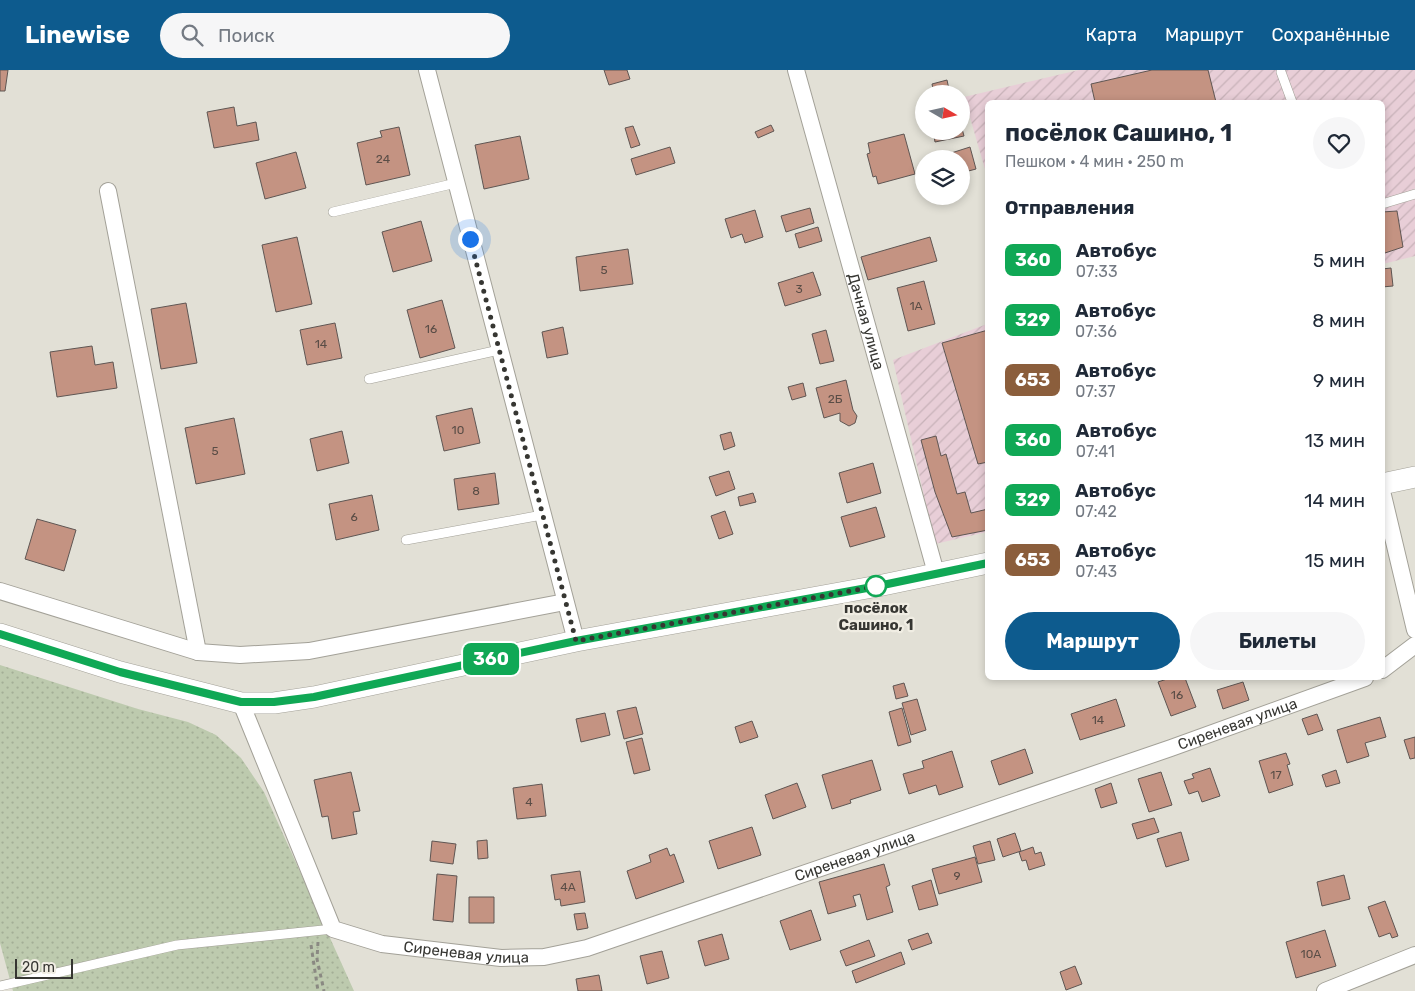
<!DOCTYPE html>
<html lang="ru">
<head>
<meta charset="utf-8">
<style>
	body { margin:0; font-family:Rubik,sans-serif; background:#f6f6f7; color:#1f2937; height:100vh; display:flex; flex-direction:column; font-size:19px; white-space:nowrap }
	* { box-sizing:border-box; margin:0 }
	p { font-size:16px; color:#747a83 }
	.icon { flex:none; width:28px; height:28px; fill:none; stroke:currentColor; stroke-width:2; stroke-linecap:round; stroke-linejoin:round }
	.map { position:relative; flex:1; overflow:hidden }
	.details { position:absolute; left:985px; top:30px; width:400px; height:580px; display:flex; flex-direction:column; background:#fff; border-radius:8px; box-shadow:0 2px 8px #0003 }
	.details>* { flex:none }
	.badge { padding:0 10px; border-radius:8px; font-size:18px; line-height:32px }
	.needle { width:32px; rotate:99deg }
	.controls { position:absolute; left:915px; top:15px; display:grid; gap:10px }
	.controls a { display:grid; place-items:center; width:55px; height:55px; border-radius:50%; background:#fff; box-shadow:0 2px 8px #0003; font-size:25px }
	.scale { position:absolute; left:15px; bottom:12px; width:58px; box-sizing:border-box; padding-left:5px; border:2px solid #363632; border-top:0; font-size:14px; line-height:18px; white-space:nowrap; color:#363632; -webkit-text-stroke:4px #f0ede3; paint-order:stroke }
	.you { position:absolute; width:25px; height:25px; margin:-12px; border:4px solid #fff; border-radius:50%; background:#1a73e8; box-shadow:0 0 0 8px #1a73e833 }
	.map>.badge { position:absolute; translate:-50% -50%; box-shadow:0 0 0 2px #fff }
	h2 { padding:0 20px; font-size:19px; line-height:45px }
	.round { display:grid; place-items:center; flex:none; width:52px; height:52px; border-radius:26px; background:#f6f6f7 }
	.headline { display:flex; align-items:center; justify-content:space-between; height:85px; padding:0 20px }
	h1 { font-size:24px; font-weight:700; line-height:38px }
	.action { display:flex; gap:10px; margin-top:auto; padding:10px 20px }
	.action a { flex:1; height:58px; border-radius:30px; background:#0d5b8e; color:#fff; font-size:20px; font-weight:700; line-height:58px; text-align:center }
	.action a+a { background:#f6f6f7; color:#1f2937 }
	ul { padding:0; list-style:none }
	li { display:flex; align-items:center; gap:15px; height:60px; padding:0 20px }
	li div { flex:1 }
	li b { display:block; font-size:19px }
	li em { font-style:normal }
	li .badge { min-width:55px; font-weight:700; text-align:center }
	header { display:flex; align-items:center; gap:30px; box-sizing:border-box; height:70px; padding:0 25px; background:#0d5b8e; color:#fff }
	header strong { font-size:24px }
	nav { display:flex; gap:28px; margin-inline-start:auto; font-size:18px }
	.search { width:350px; height:45px; background:#f6f6f7; display:flex; align-items:center; gap:12px; box-sizing:border-box; padding:0 18px; border-radius:28px; color:#747a83; font-size:19px }
	.map>svg:first-child { display:block }
</style>
</head>
<body>
<header>
<strong>Linewise</strong>
<div class="search"><svg class="icon" aria-label="search" viewBox="0 0 24 24"><circle cx="10" cy="10" r="6"/><path d="M15 15l6 6"/></svg>Поиск</div>
<nav><a>Карта</a><a>Маршрут</a><a>Сохранённые</a></nav>
</header>
<div class="map">
<svg width="1415" height="921" viewBox="0 0 1415 921">
	<defs>
		<pattern id="industrial-furrows" width="10" height="10" patternUnits="userSpaceOnUse" patternTransform="scale(1.25)"><rect width="10" height="10" fill="#e8ced7"/><path d="M-1 1l2-2M0 10L10 0M9 11l2-2" fill="none" stroke="#c8b2b9"/></pattern>
		<pattern id="grass-dots" width="8" height="8" patternUnits="userSpaceOnUse" patternTransform="scale(1.25)"><rect width="8" height="8" fill="#bdcaae"/><path d="M2 2h.1M6 6h.1" fill="none" stroke="#a3ae96" stroke-width="1.8" stroke-linecap="round"/></pattern>
	</defs>
	<rect width="100%" height="100%" fill="#e2e0d6"/>
	<path fill="url(#industrial-furrows)" d="M1079,0H1415V186L1383,194L1382,32H988L987,106L964,27Z
		M987,254V462L935,474L893,290Z"/>
	<path fill="url(#grass-dots)" d="M0,595L138,639L188,652L216,665L241,688L264,722L354,921H13L0,873Z"/>
	<path fill="#c49382" stroke="#5f5653" d="M0,0H8L5,21H0Z
		M604,0H627L630,9L609,15Z
		M1152,0H1208L1216,32H1095L1091,14Z
		M947,10L950,24H934L932,14Z
		M234,37L237,56L256,52L259,70L214,78L207,42Z
		M771,55L774,61L758,68L755,62Z
		M961,55L964,66L935,72L933,61H961Z
		M633,56L640,75L631,78L625,58Z
		M399,57L410,105L366,115L357,73L382,67L380,61Z
		M904,64L915,104L878,114L876,106L873,107L867,84L870,83L868,73Z
		M520,66L529,109L484,119L475,75Z
		M670,77L675,93L636,105L631,89Z
		M970,77L976,99L961,103V89H946L945,85Z
		M296,82L306,118L265,129L256,93Z
		M810,138L814,153L786,162L781,146Z
		M755,140L763,167L745,173L742,164L731,168L725,149Z
		M1397,141L1403,177L1382,184V142Z
		M421,151L432,191L393,202L382,162Z
		M818,157L822,171L799,178L795,164Z
		M297,167L312,234L276,242L262,175Z
		M930,167L937,191L868,210L861,187Z
		M628,179L633,214L580,221L576,187Z
		M1391,198L1393,216L1382,217V199Z
		M813,202L821,225L785,236L778,213Z
		M924,211L935,254L908,261L897,218Z
		M442,230L455,278L420,288L407,240Z
		M186,233L197,293L161,299L151,239Z
		M335,253L342,288L307,295L300,260Z
		M563,257L568,284L547,288L542,262Z
		M826,260L834,291L820,294L812,264Z
		M988,260V392L978,394L942,273Z
		M92,276L95,295L113,292L117,318L57,327L50,282Z
		M846,310L853,340L857,346L855,353L849,356L840,351V343L824,348L816,318Z
		M803,313L806,326L792,330L788,317Z
		M472,338L480,373L444,381L436,346Z
		M234,348L245,404L196,414L185,358Z
		M342,361L349,393L317,401L310,369Z
		M731,362L735,376L724,380L720,365Z
		M936,366L941,386L946,384L957,424L965,422L971,443L988,439V460L952,467L935,422L921,370Z
		M873,393L881,423L847,433L839,403Z
		M729,401L735,419L716,426L709,407Z
		M495,403L499,434L458,440L454,409Z
		M753,423L756,432L740,436L738,427Z
		M372,425L379,460L336,470L329,434Z
		M876,437L885,467L850,477L841,447Z
		M725,441L733,464L719,469L711,446Z
		M37,449L76,460L64,501L25,489Z
		M1170,608H1185L1196,637L1171,646L1158,612Z
		M1243,612L1249,630L1223,639L1217,620Z
		M904,613L908,626L896,629L893,616Z
		M917,629L926,660L911,665L902,633Z
		M1116,629L1125,656L1080,670L1071,644Z
		M636,637L643,664L624,669L617,641Z
		M902,638L911,672L898,676L889,642Z
		M605,643L610,665L581,672L576,649Z
		M1317,644L1323,660L1308,665L1302,649Z
		M1380,647L1386,667L1365,673L1369,686L1347,693L1337,660Z
		M752,651L758,667L740,673L735,657Z
		M1415,667V688L1410,689L1404,670Z
		M642,668L650,700L634,704L626,672Z
		M1025,679L1033,703L999,715L991,691Z
		M952,681L963,717L939,725L936,715L909,724L903,704L924,698L922,691Z
		M1286,683L1290,694L1287,695L1293,715L1269,723L1259,691Z
		M872,690L881,720L850,730L851,733L832,739L822,705Z
		M1210,698L1220,726L1202,732L1198,721L1189,724L1184,711L1194,708L1192,704Z
		M1336,700L1340,713L1326,717L1322,705Z
		M351,702L360,741L353,742L357,764L332,769L328,746L322,747L314,710Z
		M1161,702L1172,735L1149,742L1138,709Z
		M797,713L806,737L773,749L765,725Z
		M1111,713L1117,733L1101,738L1095,719Z
		M542,714L546,746L517,749L513,718Z
		M1154,748L1159,762L1137,769L1132,754Z
		M752,757L761,785L718,799L709,771Z
		M1181,762L1189,790L1166,797L1157,769Z
		M1015,763L1021,781L1003,787L997,769Z
		M487,770L488,788L478,789L477,771Z
		M432,771L456,774L453,794L430,791Z
		M990,771L995,790L978,794L973,776Z
		M1033,777L1035,784L1041,782L1045,795L1029,800L1026,790L1022,791L1019,782Z
		M667,778L670,786L674,784L684,812L636,829L627,801L651,792L649,785Z
		M975,787L982,812L939,824L932,799Z
		M884,794L890,815L886,817L893,842L867,850L860,824L853,826L856,836L828,844L819,812Z
		M580,801L585,832L561,836L560,829L555,830L551,805Z
		M437,804L457,806L453,852L433,850Z
		M1344,805L1350,829L1322,836L1317,812Z
		M931,810L938,835L919,840L912,816Z
		M469,827H494V853H469Z
		M1385,831L1398,866L1392,868L1390,863L1379,867L1368,837Z
		M811,840L821,870L790,880L780,851Z
		M585,843L588,858L577,860L574,844Z
		M1325,860L1336,896L1296,908L1286,872Z
		M928,863L932,873L912,880L908,870Z
		M722,864L729,889L705,896L698,871Z
		M869,870L875,886L846,896L840,881Z
		M662,881L669,908L647,914L640,886Z
		M901,882L905,894L856,913L852,901Z
		M1075,896L1082,914L1066,920L1060,902Z
		M599,905L602,921H578L576,909Z"/>
	<g fill="none" stroke-linecap="round" stroke-linejoin="round">
		<defs>
			<path id="service" d="M1281,2L1292,32
				M1382,134L1415,124
				M333,142L456,113
				M369,309L499,280
				M406,470L542,445
				M0,916L177,875L333,859"/>
			<g id="minor">
				<path d="M427,0L576,571"/>
				<path id="s1" d="M796,0L936,503"/>
				<path d="M108,121L198,582"/>
				<path d="M1382,421L1415,560"/>
				<path d="M0,521L198,582L240,585L309,581L565,532"/>
				<path d="M1382,600L1415,575"/>
				<path id="s2" d="M241,633L333,859L382,874L501,888L544,887L587,878L1171,678L1365,608"/>
				<path d="M1325,921L1415,885"/>
			</g>
			<path id="tertiary" d="M1382,414L1415,407
				M0,564L120,602L241,633H274L314,627L576,571L878,516L988,493"/>
		</defs>
		<use href="#service" stroke="#a3a198" stroke-width="10"/>
		<use href="#minor" stroke="#a3a198" stroke-width="18"/>
		<use href="#tertiary" stroke="#a3a198" stroke-width="22"/>
		<path stroke="#8a8982" stroke-width="3" stroke-dasharray="4 4" stroke-linecap="butt" d="M318,872L317,889L324,921
			M311,875L318,921"/>
		<use href="#service" stroke="#fff" stroke-width="9"/>
		<use href="#minor" stroke="#fff" stroke-width="16"/>
		<use href="#tertiary" stroke="#fff" stroke-width="21"/>
	</g>
	<g fill="none" stroke-linecap="round" stroke-linejoin="round">
		<defs>
			<path id="line" d="M0,564L120,602L241,632H274L314,627L576,571L878,516L988,493"/>
		</defs>
		<use href="#line" stroke="#fff" stroke-width="11"/>
		<use href="#line" stroke="#10a855" stroke-width="8"/>
		<path stroke="#363632" stroke-width="5" stroke-dasharray="0 9" d="M470,169L576,571L878,516H876"/>
	</g>
	<circle fill="#fff" stroke="#10a855" stroke-width="2.5" cx="876" cy="516" r="10"/>
	<g text-anchor="middle" dominant-baseline="central" stroke-width="4.5" stroke-linejoin="round" paint-order="stroke">
		<g font-size="12" fill="#5a4d46">
			<text x="383" y="89">24</text>
			<text x="604" y="200">5</text>
			<text x="799" y="219">3</text>
			<text x="916" y="236">1А</text>
			<text x="431" y="259">16</text>
			<text x="321" y="274">14</text>
			<text x="835" y="329">2Б</text>
			<text x="458" y="360">10</text>
			<text x="215" y="381">5</text>
			<text x="476" y="421">8</text>
			<text x="354" y="447">6</text>
			<text x="1177" y="625">16</text>
			<text x="1098" y="650">14</text>
			<text x="1276" y="705">17</text>
			<text x="529" y="732">4</text>
			<text x="957" y="806">9</text>
			<text x="568" y="817">4А</text>
			<text x="1311" y="884">10А</text>
		</g>
		<g font-size="15" fill="#363632" stroke="#f0ede3">
			<text stroke="none"><textPath href="#s1" startOffset="261">Дачная улица</textPath></text>
			<text stroke="none"><textPath href="#s2" startOffset="1190">Сиреневая улица</textPath></text>
			<text stroke="none"><textPath href="#s2" startOffset="785">Сиреневая улица</textPath></text>
			<text stroke="none"><textPath href="#s2" startOffset="380">Сиреневая улица</textPath></text>
		</g>
		<g font-size="15" font-weight="bold" fill="#363632" stroke="#f0ede3">
			<text x="876" y="538">посёлок<tspan x="876" dy="17">Сашино, 1</tspan></text>
		</g>
	</g>
</svg>
<div class="controls">
<a><svg class="needle" viewBox="-14 -14 28 28"><path d="M0-13l5 13h-10z" fill="#e53935"/><path d="M0 13l5-13h-10z" fill="#747a83"/></svg></a>
<a><svg class="icon" aria-label="layers" viewBox="0 0 24 24"><path d="M12 4l9 5-9 5-9-5zM3 14l9 5 9-5"/></svg></a>
</div>
<div class="scale">20 m</div>
<div class="you" style="left:470px;top:169px"></div>
<b class="badge" style="left:491px;top:589px;background:#10a855;color:#fff">360</b>
<section class="details">
<div class="headline"><div><h1>посёлок Сашино, 1</h1><p>Пешком · 4 мин · 250 m</p></div><a class="round"><svg class="icon" aria-label="heart" viewBox="0 0 24 24"><path d="M12 20l-8-8c-3-5 5-10 8-4 3-6 11-1 8 4z"/></svg></a></div>
<h2>Отправления</h2>
<ul>
<li><span class="badge" style="background:#10a855;color:#fff">360</span><div><b>Автобус</b><p>07:33</p></div><em>5 мин</em></li>
<li><span class="badge" style="background:#10a855;color:#fff">329</span><div><b>Автобус</b><p>07:36</p></div><em>8 мин</em></li>
<li><span class="badge" style="background:#8b5e3c;color:#fff">653</span><div><b>Автобус</b><p>07:37</p></div><em>9 мин</em></li>
<li><span class="badge" style="background:#10a855;color:#fff">360</span><div><b>Автобус</b><p>07:41</p></div><em>13 мин</em></li>
<li><span class="badge" style="background:#10a855;color:#fff">329</span><div><b>Автобус</b><p>07:42</p></div><em>14 мин</em></li>
<li><span class="badge" style="background:#8b5e3c;color:#fff">653</span><div><b>Автобус</b><p>07:43</p></div><em>15 мин</em></li>
</ul>
<div class="action"><a>Маршрут</a><a>Билеты</a></div>
</section>
</div>
</body>
</html>
